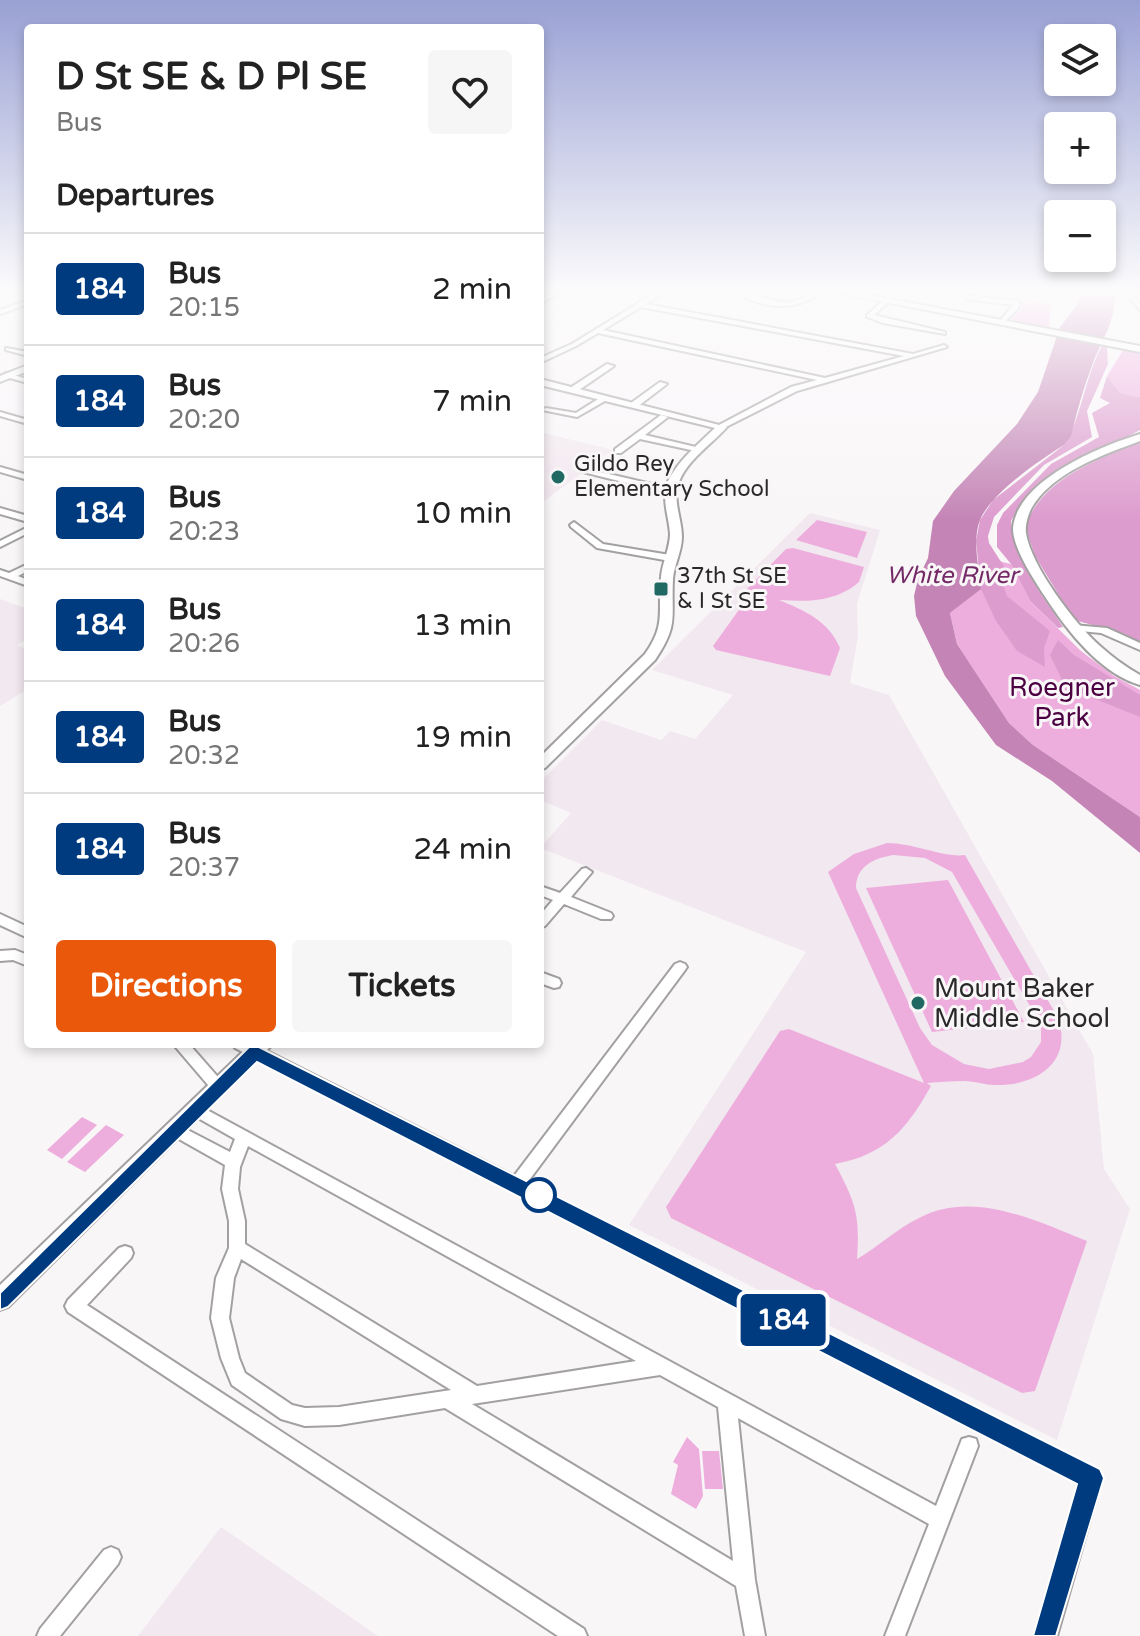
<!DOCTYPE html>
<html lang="en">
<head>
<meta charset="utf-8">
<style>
	body { margin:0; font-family:"Varela Round",sans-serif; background:#f6f6f6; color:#222; height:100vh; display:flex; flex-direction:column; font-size:30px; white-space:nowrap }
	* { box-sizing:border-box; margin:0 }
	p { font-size:26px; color:#767676 }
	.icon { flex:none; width:44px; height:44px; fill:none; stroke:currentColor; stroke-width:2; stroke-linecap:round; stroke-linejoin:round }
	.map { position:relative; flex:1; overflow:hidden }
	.sheet { position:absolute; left:24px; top:24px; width:520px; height:1024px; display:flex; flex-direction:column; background:#fff; border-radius:8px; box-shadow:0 4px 12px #0003 }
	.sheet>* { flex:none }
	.badge { padding:0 16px; border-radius:6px; font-size:28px; line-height:52px }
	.fabs { position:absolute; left:1044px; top:24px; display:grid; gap:16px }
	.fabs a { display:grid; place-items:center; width:72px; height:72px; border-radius:8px; background:#fff; box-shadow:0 4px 12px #0003; font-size:40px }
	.map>.badge { position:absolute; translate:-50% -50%; box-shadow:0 0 0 4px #fff }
	h2 { padding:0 32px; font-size:30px; line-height:72px }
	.round { display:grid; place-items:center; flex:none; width:84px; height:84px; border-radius:8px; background:#f6f6f6 }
	.head { display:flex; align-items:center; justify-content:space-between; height:136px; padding:0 32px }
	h1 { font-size:38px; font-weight:800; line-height:60px }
	.action { display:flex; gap:16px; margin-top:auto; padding:16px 32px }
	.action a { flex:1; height:92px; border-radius:8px; background:#ea580c; color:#fff; font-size:32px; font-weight:800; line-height:92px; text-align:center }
	.action a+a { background:#f6f6f6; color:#222 }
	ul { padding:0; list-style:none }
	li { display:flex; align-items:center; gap:24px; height:112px; padding:0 32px; border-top:2px solid #e0e0e0 }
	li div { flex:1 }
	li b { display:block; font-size:30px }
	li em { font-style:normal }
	li .badge { min-width:88px; font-weight:700; text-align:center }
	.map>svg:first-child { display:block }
</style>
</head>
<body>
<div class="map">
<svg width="1140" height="1636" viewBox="0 0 1140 1636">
	<rect width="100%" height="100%" fill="#f9f6f8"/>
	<path fill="#f2e8ef" d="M540,432L613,450L540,504Z
		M810,513L880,530L857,604L858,636L850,683L889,695L1093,1054L1104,1169L1130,1209L1057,1440L629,1225L806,952L540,848L571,813L540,800V782L602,720L661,740L670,731L695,739L733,695L652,670Z
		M0,599L28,609V639L17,645L28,650V689L0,706Z
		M221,1527L378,1636H138Z"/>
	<path fill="#edaede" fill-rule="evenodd" d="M1022,301L1051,303L1049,330L1009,322L1022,308Z
		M1125,347L1140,350V397L1120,393L1107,376Z
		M817,520L867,532L857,558L796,540Z
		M793,548L864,567L859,582C836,602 808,602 779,600C805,611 828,620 840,648L830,676L716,650L713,646L751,593L745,591L786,549Z
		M978,556L1011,564L1030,601L1081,651L1114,676L1140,690V817L1033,745L1009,723L957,644L950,613L980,589Z
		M887,843C914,843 944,858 965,855L1058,1018C1073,1062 1037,1086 995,1085C985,1085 975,1081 964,1081C952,1081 939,1082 927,1083L931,1086C907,1129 885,1155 835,1164C856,1203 860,1215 857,1259C877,1248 896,1229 919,1218C972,1189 1037,1221 1087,1241L1035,1391L1022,1393L671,1218L666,1207L780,1031L789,1029L924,1083L828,872L854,854ZM894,855L925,858L952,872L1041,1025V1042L1031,1057L1023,1062L989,1069L964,1064L932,1045L920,1028L856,888C856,866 874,858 894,855Z
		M948,880L1024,1022L932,1032L866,888Z
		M82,1117L97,1125L62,1159L47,1150Z
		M106,1125L124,1135L85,1172L67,1162Z
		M687,1437L699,1449L703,1496L696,1509L671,1494L678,1465L673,1462Z
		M702,1451H719L723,1489H705Z"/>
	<path fill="#dd9cce" d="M1102,346L1107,347L1108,364L1087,411L1092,437L1044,465L994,517L988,536L989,543L1005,568L1003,585L1007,596L1050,631L1044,648L1045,667L1017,651L996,621L981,589L976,541L980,520L993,500L1064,445C1081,420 1085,376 1102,346Z
		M1107,376L1120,393L1140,397V430C1092,457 1037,467 1011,521C1013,560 1043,595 1063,627L1058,628L1030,601L1011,564L997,547V525L1003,513L1051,464L1099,437L1092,413L1110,403L1100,398Z
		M1140,442V642L1122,633L1074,620L1035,556L1025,527C1042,478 1097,460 1140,442Z
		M1058,640L1074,655L1140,695V717L1073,690L1063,682L1050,655Z"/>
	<path fill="#c485b6" d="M1080,291H1114C1117,320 1103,337 1093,363C1084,386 1077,411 1071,436L1064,445C1040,460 991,493 980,520C972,540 979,568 981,589L950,613L957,644L1009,723L1033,745L1140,817V853L1052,781L996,745L945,676L916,616L914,596L918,579L928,558L933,521L954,491L1017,424L1038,392L1060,327L1077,305Z"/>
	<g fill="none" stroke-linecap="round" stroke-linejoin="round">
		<defs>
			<path id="street" d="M555,291H563L540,304V299Z
				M658,291H666L646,304L913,354L944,345L947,347L797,391L722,429H719V425L791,387L817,380L598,333L576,346L540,363V358L572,344ZM641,307L904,356L825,378L603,330Z
				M736,291C751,291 768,302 786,302C802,302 809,291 822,291C799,312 760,310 736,291Z
				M894,291H901L874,315L945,332V334L883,323L867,317V315Z
				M1124,291H1130L1140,304V310Z
				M968,296L1017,301L1020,303L1018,309L1001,325L998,323L1013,305L966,299V297Z
				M28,300V304L0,314V310Z
				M6,348L28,352V356L6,350Z
				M607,364L614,366L576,392H570V388Z
				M6,373L28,379V383L6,377Z
				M660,382L667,384L637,407H631V403Z
				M603,396L610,398L577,417L542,410L546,408L576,413Z
				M0,412L28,420V424L0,416Z
				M661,415L668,417L645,435L700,448V452L640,439L621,453H615V449Z
				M0,467L28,475V480L0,472Z
				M579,467L673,489L674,491L667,493L579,471Z
				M0,508L28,516V522L0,514Z
				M574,522L603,544L670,555L675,558L670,561L597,548L571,527L570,525Z
				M28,527V533L0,547V541Z
				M28,564V571L18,576L28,580V586L0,576V570L9,573Z
				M1073,625L1107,628L1140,643V650L1101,633L1069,630V626Z
				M586,868L592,872L571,897L611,913L613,916L611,919H601L564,904L545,926L540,928V915L553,900L540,895V886L560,893L582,869Z
				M0,914L28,927V938L0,925Z
				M15,950L28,955V966L13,960L0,961V951Z
				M680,962L685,964L687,967L685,970L527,1183L1099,1471L1102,1478L1057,1636H1037L1081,1483L235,1048L233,1044H253L514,1176L675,964Z
				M540,972L559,979L561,983L559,987L554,988L540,983Z
				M173,1044H189L224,1084L226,1088L224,1092L219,1094L214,1092Z
				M196,1104L936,1506L962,1439L969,1437L976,1439L978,1446L905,1636H885L929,1524L738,1418L755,1580L765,1636H745L736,1586L445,1408L339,1425L305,1426L281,1419L232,1385L221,1358L211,1318L216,1278L229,1248V1221L222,1189L225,1165L170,1134L167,1130L170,1126L175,1124L180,1126L230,1152L235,1139L191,1114L188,1110L191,1106ZM248,1146L636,1361L477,1386L245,1244V1221L238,1189L240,1167ZM241,1259L451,1390L339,1407L305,1408L292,1405L245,1373L239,1358L229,1318L234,1278ZM660,1375L718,1407L733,1561L472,1404Z
				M125,1246L131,1248L133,1253L131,1258L87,1305L584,1629L587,1636H558L68,1312L65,1306L68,1300L119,1248Z
				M111,1547L118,1550L121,1557L118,1564L60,1636H37L40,1629L104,1550Z"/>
			<path id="secondary" d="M829,291H847L1140,346V352Z
				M28,365V371L0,382V376Z
				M540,379L727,427C712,444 687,460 679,482C672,501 682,518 682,537C682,551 674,565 673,579C671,618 679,625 655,660L545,768L540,770V757L645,654C667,623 657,611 661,577C662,563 670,548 670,534C669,516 660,497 669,479C680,459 698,444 715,428L540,385Z
				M1140,434V441C1103,455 1052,472 1031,509C1028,516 1025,525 1026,533C1031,566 1075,624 1100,646C1112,657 1126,667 1140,675V685C1105,675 1074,639 1054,610C1042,592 1012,550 1013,528C1017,480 1101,446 1140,434Z
				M251,1044H273L8,1307L0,1310V1285Z"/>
		</defs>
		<use href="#street" stroke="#a3a0a2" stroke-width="4"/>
		<use href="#secondary" stroke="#a3a0a2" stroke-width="4"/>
		<use href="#street" fill="#fff" fill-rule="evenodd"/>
		<use href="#secondary" fill="#fff" fill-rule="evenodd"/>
	</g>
	<linearGradient id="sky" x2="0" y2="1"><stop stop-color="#99a1d4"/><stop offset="0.56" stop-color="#fcfbfc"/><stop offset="1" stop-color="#fcfbfc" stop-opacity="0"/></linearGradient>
	<rect width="1140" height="520" fill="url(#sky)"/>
	<path fill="#003b80" stroke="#fff" stroke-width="2" d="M255,1045L1100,1469L1104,1478L1056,1636H1033L1077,1484L257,1062L8,1307L0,1310V1293L249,1047Z"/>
	<g fill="#206962" stroke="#f9f6f8" stroke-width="3">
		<circle cx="558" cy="477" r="8"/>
		<rect x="653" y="581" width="16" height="16" rx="4"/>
		<circle cx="918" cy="1003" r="8"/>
	</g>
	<circle fill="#fff" stroke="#003b80" stroke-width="4" cx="539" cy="1195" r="16"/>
	<g text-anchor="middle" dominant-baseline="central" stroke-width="6" stroke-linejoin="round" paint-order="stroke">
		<g font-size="22" fill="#2a292a" stroke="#f9f6f8" text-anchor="start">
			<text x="574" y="464">Gildo Rey<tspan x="574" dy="25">Elementary School</tspan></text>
			<text x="677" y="576">37th St SE<tspan x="677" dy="25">&amp; I St SE</tspan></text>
		</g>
		<g font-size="24" font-style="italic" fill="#752a68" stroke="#f9f6f8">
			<text x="952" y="575">White River</text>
		</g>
		<g font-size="26" fill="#4c0042" stroke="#f9f6f8">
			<text x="1062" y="687">Roegner<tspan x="1062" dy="30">Park</tspan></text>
		</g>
		<g font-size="26" fill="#2a292a" stroke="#f9f6f8" text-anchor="start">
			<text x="934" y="988">Mount Baker<tspan x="934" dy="30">Middle School</tspan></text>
		</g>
	</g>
</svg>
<div class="fabs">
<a><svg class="icon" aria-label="layers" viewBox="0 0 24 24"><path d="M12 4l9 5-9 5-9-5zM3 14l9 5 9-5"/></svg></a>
<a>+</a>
<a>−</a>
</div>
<b class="badge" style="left:783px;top:1320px;background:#003b80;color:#fff">184</b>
<section class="sheet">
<div class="head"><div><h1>D St SE &amp; D Pl SE</h1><p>Bus</p></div><a class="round"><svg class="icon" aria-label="heart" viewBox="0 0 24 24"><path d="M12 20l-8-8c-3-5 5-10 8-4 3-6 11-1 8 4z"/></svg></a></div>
<h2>Departures</h2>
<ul>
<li><span class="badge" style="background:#003b80;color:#fff">184</span><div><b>Bus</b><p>20:15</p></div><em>2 min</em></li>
<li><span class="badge" style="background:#003b80;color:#fff">184</span><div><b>Bus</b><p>20:20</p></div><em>7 min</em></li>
<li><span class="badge" style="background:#003b80;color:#fff">184</span><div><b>Bus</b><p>20:23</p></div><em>10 min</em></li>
<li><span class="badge" style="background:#003b80;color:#fff">184</span><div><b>Bus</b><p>20:26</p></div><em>13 min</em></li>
<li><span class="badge" style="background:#003b80;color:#fff">184</span><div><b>Bus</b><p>20:32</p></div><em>19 min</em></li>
<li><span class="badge" style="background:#003b80;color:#fff">184</span><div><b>Bus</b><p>20:37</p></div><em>24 min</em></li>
</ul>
<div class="action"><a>Directions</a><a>Tickets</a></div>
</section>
</div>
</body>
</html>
